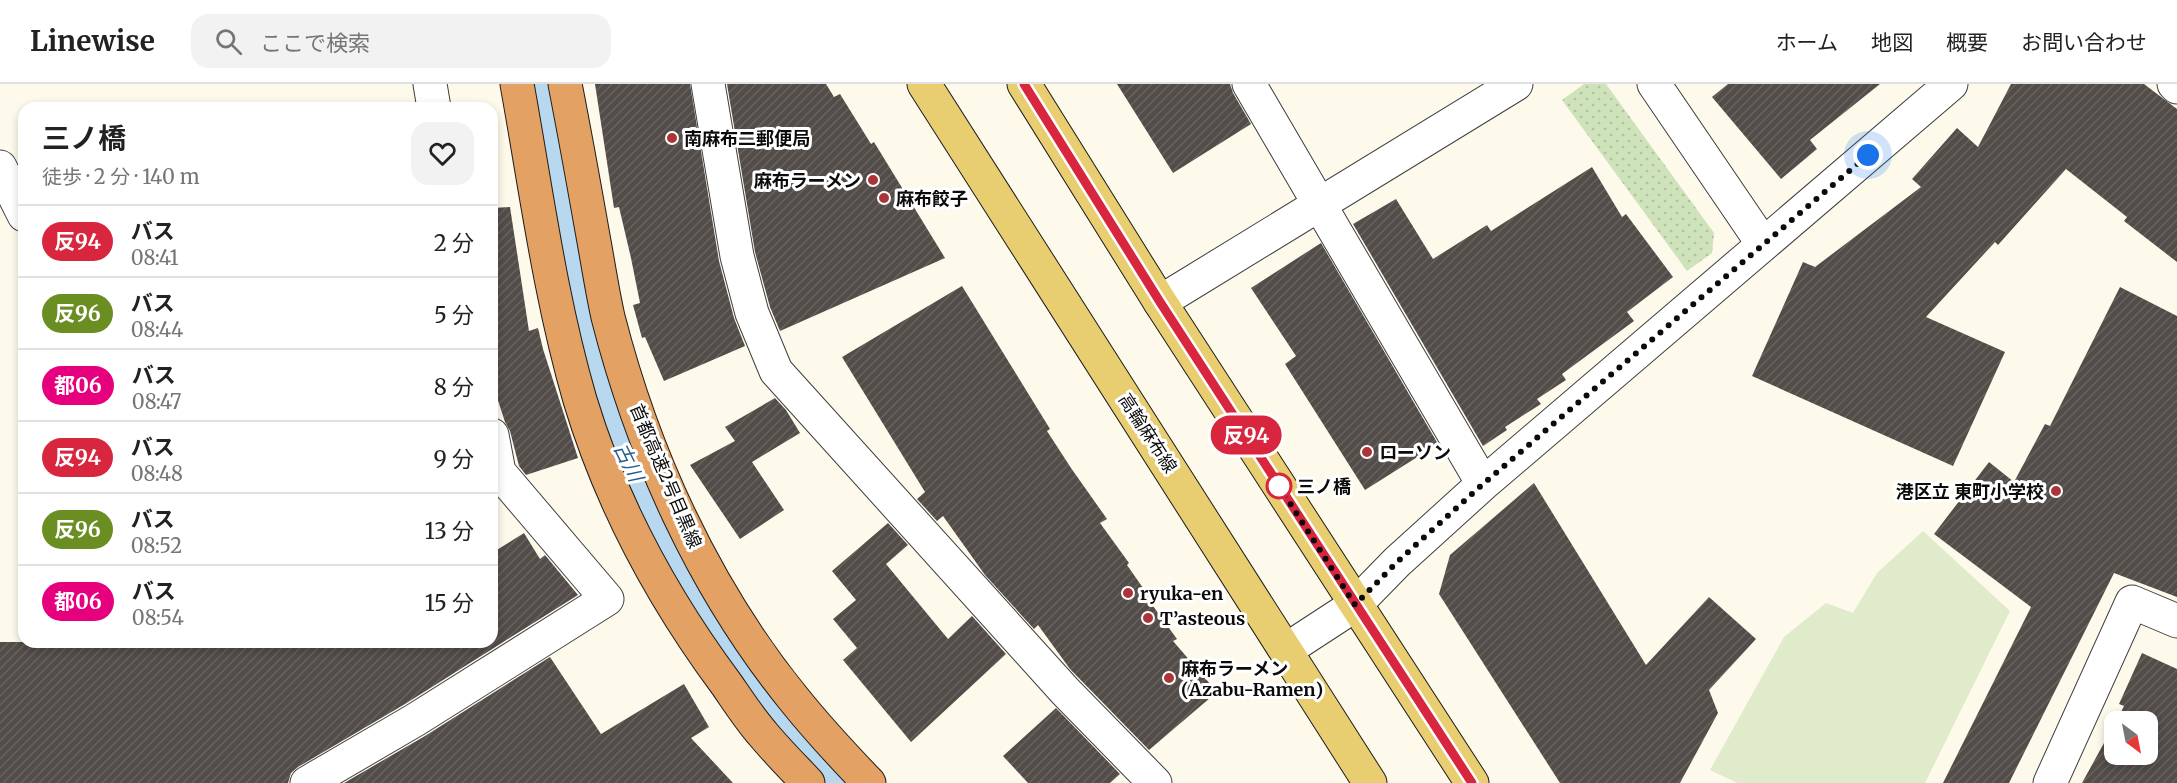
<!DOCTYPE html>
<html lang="ja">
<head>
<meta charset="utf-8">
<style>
	body { margin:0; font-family:Merriweather,"Noto Sans JP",serif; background:#f2f2f2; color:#222; height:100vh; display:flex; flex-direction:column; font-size:22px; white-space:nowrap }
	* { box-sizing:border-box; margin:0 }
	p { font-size:20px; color:#767676 }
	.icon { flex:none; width:33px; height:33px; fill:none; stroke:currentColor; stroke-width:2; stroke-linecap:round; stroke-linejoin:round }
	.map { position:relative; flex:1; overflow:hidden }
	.panel { position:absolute; left:18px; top:18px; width:480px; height:546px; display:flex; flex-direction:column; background:#fff; border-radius:18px; box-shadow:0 3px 9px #0003 }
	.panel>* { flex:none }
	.badge { padding:0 12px; border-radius:20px; font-size:21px; line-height:39px }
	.needle { width:39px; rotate:148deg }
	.tools { position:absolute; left:2104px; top:627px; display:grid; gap:12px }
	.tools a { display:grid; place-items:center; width:54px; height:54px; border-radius:12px; background:#fff; box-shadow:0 3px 9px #0003; font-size:30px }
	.you { position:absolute; width:30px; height:30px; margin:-15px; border:4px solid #fff; border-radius:50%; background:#1a73e8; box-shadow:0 0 0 9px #1a73e833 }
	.map>.badge { position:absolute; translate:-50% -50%; box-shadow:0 0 0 3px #fff }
	.round { display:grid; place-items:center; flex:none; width:63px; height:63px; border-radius:18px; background:#f2f2f2 }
	.overview { display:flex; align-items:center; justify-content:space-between; height:102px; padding:0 24px }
	h1 { font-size:28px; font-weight:700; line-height:45px }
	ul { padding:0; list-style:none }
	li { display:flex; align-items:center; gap:18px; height:72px; padding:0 24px; border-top:2px solid #e0e0e0 }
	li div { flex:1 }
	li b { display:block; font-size:22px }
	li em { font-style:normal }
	li .badge { min-width:66px; font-weight:700; text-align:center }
	header { display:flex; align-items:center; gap:36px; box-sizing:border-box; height:84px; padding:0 30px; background:#fff; border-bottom:2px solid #e0e0e0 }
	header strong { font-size:28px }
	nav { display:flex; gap:33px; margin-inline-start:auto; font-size:21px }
	.search { width:420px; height:54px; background:#f2f2f2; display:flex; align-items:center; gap:15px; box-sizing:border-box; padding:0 21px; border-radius:18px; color:#767676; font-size:22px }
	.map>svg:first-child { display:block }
</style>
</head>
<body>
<header>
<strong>Linewise</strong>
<div class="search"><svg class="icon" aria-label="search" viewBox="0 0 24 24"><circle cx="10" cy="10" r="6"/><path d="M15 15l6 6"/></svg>ここで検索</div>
<nav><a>ホーム</a><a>地図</a><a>概要</a><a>お問い合わせ</a></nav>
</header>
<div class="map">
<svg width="2177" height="699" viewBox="0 0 2177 699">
	<defs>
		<pattern id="park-dots" width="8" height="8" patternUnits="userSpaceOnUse" patternTransform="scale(1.5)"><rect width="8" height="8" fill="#cee3ba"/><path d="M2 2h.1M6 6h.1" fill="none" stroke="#b0c19f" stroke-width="1.8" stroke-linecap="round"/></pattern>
		<pattern id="building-hatch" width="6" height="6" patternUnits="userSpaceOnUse" patternTransform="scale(1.5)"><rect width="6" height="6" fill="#534d49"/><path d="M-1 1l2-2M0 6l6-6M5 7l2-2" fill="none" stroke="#67625f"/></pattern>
	</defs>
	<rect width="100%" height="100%" fill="#fdfaec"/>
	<path fill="url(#park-dots)" d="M1584,0H1606L1714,149L1712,169L1687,187L1562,16Z"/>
	<path fill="#dfebcb" d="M1923,447L2010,527L1925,699H1737L1710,686L1784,553L1826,519L1853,529L1877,489Z"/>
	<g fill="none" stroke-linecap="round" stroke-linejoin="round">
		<path stroke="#b7d8ee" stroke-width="70" d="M540,0L586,234L614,348L692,507L783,633L843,699"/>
	</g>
	<path fill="url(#building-hatch)" d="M595,0H690L719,177L734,234L745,262L664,297L645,253L642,254L633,221L640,219L631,174L619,123L614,124Z
		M727,0H826L834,13L840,10L871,60L874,58L945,174L780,247L770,223L755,168Z
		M1117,0H1230L1233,9L1251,40L1173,89Z
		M1728,0H1880L1810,56L1817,65L1781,95L1712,13Z
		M2011,0H2144L2177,25V178L2124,137L2127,133L2066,85L1998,161L1995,158L1926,233L2005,268L1953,382L1752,292L1803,178L1815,183L1921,103L1912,95L1957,44L1978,63Z
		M1592,83L1622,133L1626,130L1673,193L1627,228L1634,237L1562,290L1566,296L1537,315L1541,320L1505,343L1507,346L1483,362L1353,140L1396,115L1433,175L1487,141L1491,147Z
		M510,123L529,247L538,244L543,265L578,374L526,391L519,382L510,347L505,338L492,298V124Z
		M1321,159L1438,360L1365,406L1285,280L1296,272L1251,204Z
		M962,202L1050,345L1047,347L1071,384L1107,435L1100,439L1129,479L1127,481L1150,514L1148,515L1177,555L1173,557L1217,608L1149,666L1070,585L1038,541L1034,545L985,491L943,432L937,437L917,415L925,408L842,273Z
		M2120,203L2177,232V513L2114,489L2009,699H1943L2031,523L1934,450L1989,378L2014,398L2045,340L2050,342Z
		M775,314L786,326L800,349L752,378L784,426L740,455L690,381L735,357L725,343Z
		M1534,399L1646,581L1709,513L1756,555L1709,606L1718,629L1680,699H1560L1439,510L1450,471Z
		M888,439L908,461L886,480L948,555L972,532L1006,570L911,658L843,576L857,564L833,535L856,516L832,487Z
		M524,449L540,475L545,471L578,511L405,620L298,683L291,689L288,699H0V558H492V469Z
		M2142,569L2177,585V699H2082L2115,639V670H2148V638H2116L2124,622L2119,620Z
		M550,573L601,650L684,600L709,643L691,654L733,699H344L425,652Z
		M1056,624L1120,690L1110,699H1028L1003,672Z"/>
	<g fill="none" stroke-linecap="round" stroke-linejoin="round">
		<defs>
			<path id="minor" d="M430,0L434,24
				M708,0L737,172L752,229L776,287L1065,607L1155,699
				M1249,0L1483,400
				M1654,0L1763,160
				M2174,0L2177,3
				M0,83L24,131
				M1160,218L1516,0
				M1286,566L1355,521L1397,478L1483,400L1951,0
				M307,699L415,636L607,515L499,388L492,351
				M2050,699L2132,518L2177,537"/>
			<path id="major" d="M924,0L1370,699
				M1024,0L1160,218L1472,699"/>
			<path id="highway" d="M517,0C536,105 550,213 580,316C611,419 663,515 727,601C738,617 749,634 762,649C776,666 792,682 808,699
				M565,0C575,51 584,101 593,152C598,179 602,206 608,233C643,370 704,504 793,614C817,644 843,672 869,699"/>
		</defs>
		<use href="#minor" stroke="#3e3e3e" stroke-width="35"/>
		<use href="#major" stroke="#1c1c1c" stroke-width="35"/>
		<use href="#highway" stroke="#1c1c1c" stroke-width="35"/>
		<use href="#minor" stroke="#fff" stroke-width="33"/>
		<use href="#major" stroke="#e8ce71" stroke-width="33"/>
		<use href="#highway" stroke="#e3a164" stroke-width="33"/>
	</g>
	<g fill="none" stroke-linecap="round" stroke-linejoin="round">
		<defs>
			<path id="line" d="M1024,0L1160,218L1472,699"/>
		</defs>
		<use href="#line" stroke="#fff" stroke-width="14"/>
		<use href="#line" stroke="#d7263d" stroke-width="9"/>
		<path stroke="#0b0b0b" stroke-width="6" stroke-dasharray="0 10.8" d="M1279,402L1355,521L1397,478L1483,400L1868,71"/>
	</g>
	<g fill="#aa3437" stroke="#fff" stroke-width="2">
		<circle cx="672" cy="54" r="6"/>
		<circle cx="873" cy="96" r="6"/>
		<circle cx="884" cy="114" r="6"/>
		<circle cx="1367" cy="368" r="6"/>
		<circle cx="2056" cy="407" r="6"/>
		<circle cx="1128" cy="509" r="6"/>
		<circle cx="1148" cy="534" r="6"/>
		<circle cx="1169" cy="594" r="6"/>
	</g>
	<circle fill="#fff" stroke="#d7263d" stroke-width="3" cx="1279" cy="402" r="12"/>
	<g text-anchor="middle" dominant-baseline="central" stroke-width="6" stroke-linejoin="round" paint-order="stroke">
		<g font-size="18" font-weight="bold" fill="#0b0b0b" stroke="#fff" text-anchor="start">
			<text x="684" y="54">南麻布二郵便局</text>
			<text x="861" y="96" text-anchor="end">麻布ラーメン</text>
			<text x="896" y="114">麻布餃子</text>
			<text x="1379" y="368">ローソン</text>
			<text x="2044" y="407" text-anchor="end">港区立 東町小学校</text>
			<text x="1140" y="509">ryuka-en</text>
			<text x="1160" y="534">T’asteous</text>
			<text x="1181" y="584">麻布ラーメン<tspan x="1181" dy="21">(Azabu-Ramen)</tspan></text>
		</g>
		<g font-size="18" fill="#0b0b0b" stroke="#fff">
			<text transform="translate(1148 349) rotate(57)">高輪麻布線</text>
			<text transform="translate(666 392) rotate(67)">首都高速2号目黒線</text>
		</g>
		<g font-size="18" font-weight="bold" fill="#0b0b0b" stroke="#fff" text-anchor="start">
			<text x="1297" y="402">三ノ橋</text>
		</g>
		<g font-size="20" font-style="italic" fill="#245d8e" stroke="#fff">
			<text transform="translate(629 378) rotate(64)">古川</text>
		</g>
	</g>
</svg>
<div class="tools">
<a><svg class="needle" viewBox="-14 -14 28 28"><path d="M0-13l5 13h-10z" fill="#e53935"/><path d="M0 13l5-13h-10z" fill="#767676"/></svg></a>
</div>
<div class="you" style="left:1868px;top:71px"></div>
<b class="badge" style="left:1246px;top:351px;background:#d7263d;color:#fff">反94</b>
<section class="panel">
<div class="overview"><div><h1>三ノ橋</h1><p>徒歩 · 2 分 · 140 m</p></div><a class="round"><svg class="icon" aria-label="heart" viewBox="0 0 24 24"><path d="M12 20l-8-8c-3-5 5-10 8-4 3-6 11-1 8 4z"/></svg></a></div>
<ul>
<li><span class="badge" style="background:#d7263d;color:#fff">反94</span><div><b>バス</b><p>08:41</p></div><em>2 分</em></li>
<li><span class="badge" style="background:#6b8e23;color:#fff">反96</span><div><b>バス</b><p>08:44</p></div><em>5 分</em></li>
<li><span class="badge" style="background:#e6007e;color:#fff">都06</span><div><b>バス</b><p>08:47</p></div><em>8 分</em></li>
<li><span class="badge" style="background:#d7263d;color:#fff">反94</span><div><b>バス</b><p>08:48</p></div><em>9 分</em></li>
<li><span class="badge" style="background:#6b8e23;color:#fff">反96</span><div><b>バス</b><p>08:52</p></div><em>13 分</em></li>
<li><span class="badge" style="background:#e6007e;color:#fff">都06</span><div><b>バス</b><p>08:54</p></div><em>15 分</em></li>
</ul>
</section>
</div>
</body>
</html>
